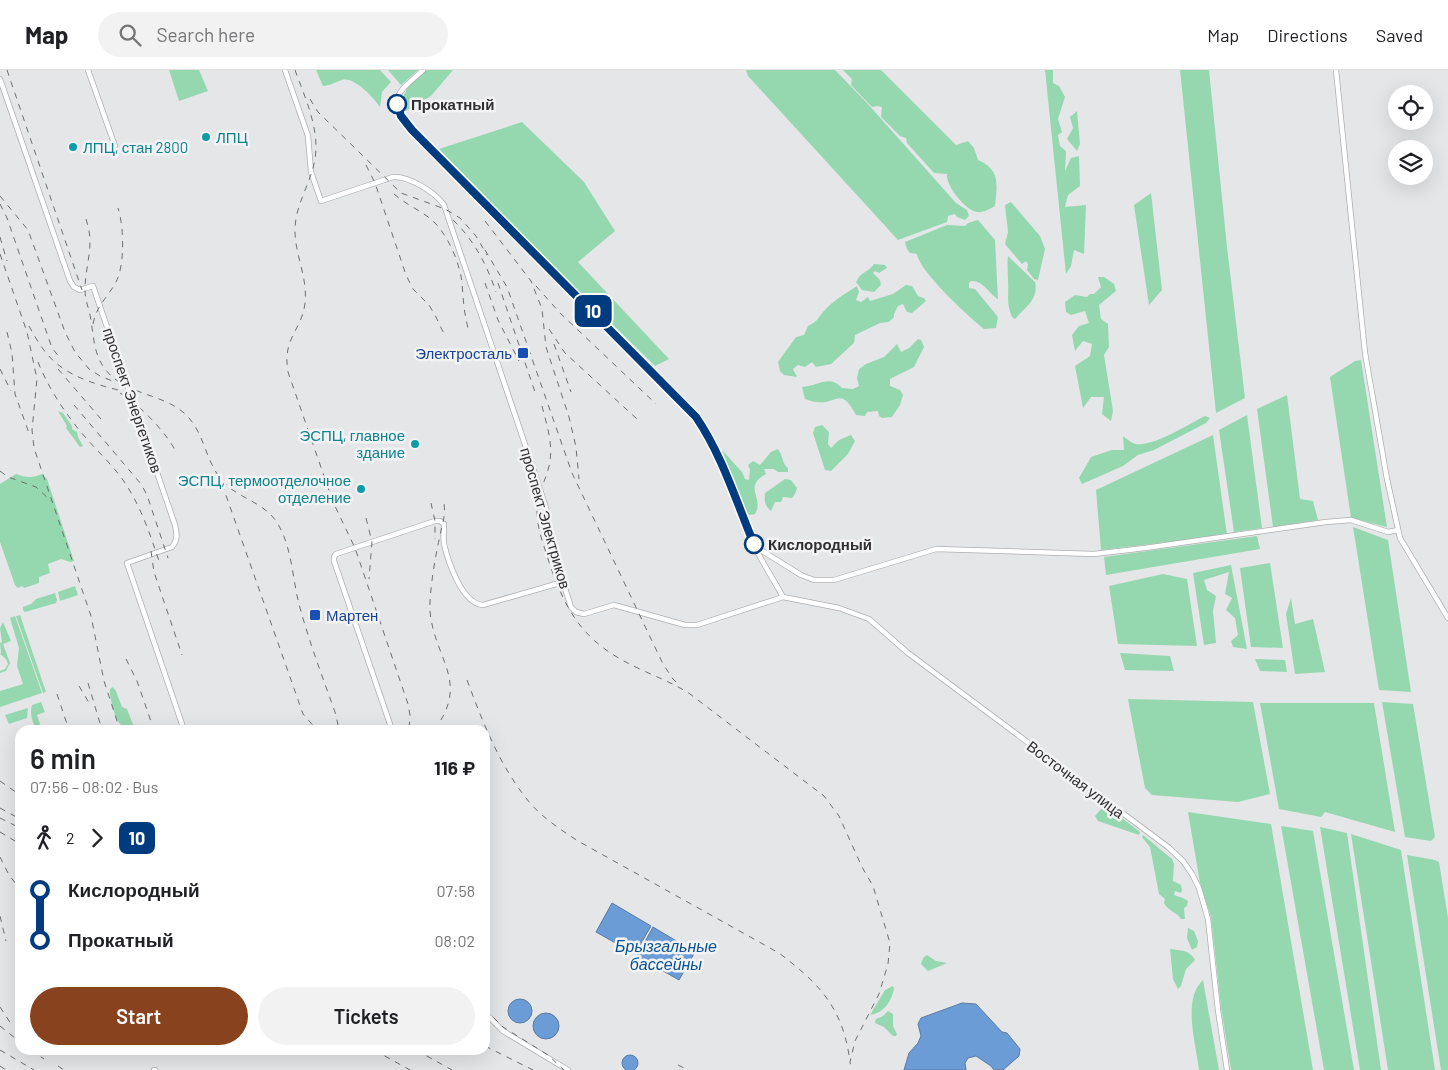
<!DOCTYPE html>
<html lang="en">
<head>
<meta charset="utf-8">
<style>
	body { margin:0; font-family:Barlow,sans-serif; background:#f2f2f2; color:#202124; height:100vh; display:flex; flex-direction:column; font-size:19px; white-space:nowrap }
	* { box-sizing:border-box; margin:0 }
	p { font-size:16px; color:#757577 }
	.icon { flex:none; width:28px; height:28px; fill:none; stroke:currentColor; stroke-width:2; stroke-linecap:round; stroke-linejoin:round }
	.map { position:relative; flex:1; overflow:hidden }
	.details { position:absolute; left:15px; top:655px; width:475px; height:330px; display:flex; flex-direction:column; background:#fff; border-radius:15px; box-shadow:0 5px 20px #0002 }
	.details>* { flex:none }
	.badge { padding:0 10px; border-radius:8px; font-size:18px; line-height:32px }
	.buttons { position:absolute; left:1388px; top:15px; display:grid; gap:10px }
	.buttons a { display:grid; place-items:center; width:45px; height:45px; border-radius:50%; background:#fff; box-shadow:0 5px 20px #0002; font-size:25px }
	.map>.badge { position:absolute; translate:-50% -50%; box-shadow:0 0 0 2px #fff }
	.legs { display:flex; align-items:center; gap:8px; height:55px; padding:0 15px; font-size:16px }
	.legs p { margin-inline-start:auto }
	.summary { display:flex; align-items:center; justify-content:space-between; height:85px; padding:0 15px }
	h1 { font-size:28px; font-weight:600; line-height:38px }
	.cta { display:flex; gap:10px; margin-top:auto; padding:10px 15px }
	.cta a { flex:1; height:58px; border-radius:30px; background:#88421d; color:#fff; font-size:20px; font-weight:600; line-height:58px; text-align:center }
	.cta a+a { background:#f2f2f2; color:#202124 }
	ul { padding:0 15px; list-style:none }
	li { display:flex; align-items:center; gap:18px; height:50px; font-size:19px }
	li i { display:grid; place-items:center; width:8px; height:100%; margin:0 6px; background:currentColor }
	li i::after { content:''; width:12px; height:12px; margin:-6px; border:4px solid; border-radius:50%; background:#fff }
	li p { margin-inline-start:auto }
	li:first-child i { background:linear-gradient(#0000 50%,currentColor 0) }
	li:last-child i { background:linear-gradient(currentColor 50%,#0000 0) }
	header { display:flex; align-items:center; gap:30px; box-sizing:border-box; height:70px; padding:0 25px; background:#fff; border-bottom:1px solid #e0e0e0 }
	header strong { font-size:24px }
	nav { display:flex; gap:28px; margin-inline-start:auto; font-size:18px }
	.search { width:350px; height:45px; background:#f2f2f2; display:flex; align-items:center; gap:12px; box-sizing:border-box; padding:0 18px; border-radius:28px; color:#757577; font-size:19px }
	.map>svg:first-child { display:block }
</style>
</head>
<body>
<header>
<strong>Map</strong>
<div class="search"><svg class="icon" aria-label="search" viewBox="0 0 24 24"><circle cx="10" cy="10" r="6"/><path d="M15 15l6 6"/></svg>Search here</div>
<nav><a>Map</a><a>Directions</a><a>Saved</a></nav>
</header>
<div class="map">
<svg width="1448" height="1000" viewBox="0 0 1448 1000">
	<rect width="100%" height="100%" fill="#e5e6e8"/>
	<path fill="#95d8b0" d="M169,0H199L208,21L179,31Z
		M316,0H380L391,12L382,22L380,37C374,28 354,6 342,10C335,12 330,16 323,16Z
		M388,0H418L401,15Z
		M426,0H453L431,26L404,42L402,36L405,31L403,27L409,15Z
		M746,0H835L867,33L956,133L967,140L969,146L965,150L957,147L955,144L948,146L947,152L898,170L748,6Z
		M843,0H881L956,75L968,71L974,78L978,90C1001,100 997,115 995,136C990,139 983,143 977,142C966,141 945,115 947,104L934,103L907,73L906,68L900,66L881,47L882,37L877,36L872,37L851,15L852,9Z
		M1045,0H1053V13L1059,16L1065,27L1058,49L1062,62L1058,65L1060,76L1066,81L1065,101L1071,88L1079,86L1080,116L1068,125L1065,137L1086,135L1084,184L1074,180L1071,196L1066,204Z
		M1180,0H1209L1227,177L1245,328L1216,343Z
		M1077,41L1080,74L1077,81L1067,69L1073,58L1070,47Z
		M522,52L584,112L615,161L578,192L669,289L655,296L554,197L439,79Z
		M1151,123L1162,220L1149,235L1134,135Z
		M1011,132L1040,166L1045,179L1038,210L1034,209L1027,200L1028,194L1026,191L1022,194L1005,174L1008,162L1005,135Z
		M978,150L995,170L998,229C988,223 983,210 971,211L969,213V218L975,219L998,247L996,258L984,259C969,247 919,201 917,184L910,183L907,179L905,172L947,155L965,156L968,153Z
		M1008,186L1035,212C1039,230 1025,237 1015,249L1012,247C1006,233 1009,225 1008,211C1008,202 1007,195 1008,186Z
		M874,194L885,195L887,198L879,203L875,201L873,203L880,210L881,215L874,222L862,220L856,212C861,201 868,203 874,194Z
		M1098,207H1104L1114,214L1116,221L1099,235L1101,249L1108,254L1109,277L1104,285L1113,341L1111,351L1102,344L1104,327H1091L1083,338L1075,296L1090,286L1092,274L1083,271L1075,281L1072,265L1079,256L1089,253L1085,241L1071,245L1066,242L1065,232L1075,225L1087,227L1090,224H1094L1101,217Z
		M906,215L912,216L918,226L924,228L926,231L912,243L907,242L903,234L898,236L894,244V247L889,252L880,253L855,265L854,273L831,294L816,297L812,292L805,297L798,295L793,299L797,307L784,305L780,301L778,292L796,267L804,265L808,256C821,249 816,249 825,240C831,232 848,222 857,216L859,222L856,230L861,232L868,227L870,231L893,224Z
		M918,269L921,270L924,277L914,297L890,309V316L900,320L903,325L900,335L892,347L882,348L879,346L878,341L867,342L865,346L856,345C840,315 837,335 817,332C813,332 809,330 805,329L802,317C818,316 829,304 842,318L853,319L859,316L857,308L859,299L866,294L884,287L897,274L901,282L909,278Z
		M1361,290L1387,457L1351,448L1330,307L1355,291Z
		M1287,325L1300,429L1313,431L1318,450L1273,457L1257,339Z
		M58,341L63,343L72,356V359L77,362L78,367L83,376L80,377L66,358L67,356Z
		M1247,345L1262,458L1234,462L1219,360Z
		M1205,346L1210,348L1206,353L1154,380L1138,385L1123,396L1082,414L1079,408L1091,387L1112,380H1124L1123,366C1127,369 1131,373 1136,374C1153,377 1189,354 1205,346Z
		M822,355L829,362L828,374L831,378L839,370L851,365L855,371L848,384L831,401L825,400L813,363L815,357Z
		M1213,365L1227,465L1101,480L1096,420Z
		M778,379C783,385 782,394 788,398V402H778L774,399H764L766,404C742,417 765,428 755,444L749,445L743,434L722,380L742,402L745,409L749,410L750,400L748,395L753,391L760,395L771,382Z
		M16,404C26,408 33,408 42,404L47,409L74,491L70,492L61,489L48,494L50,503L39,507V513L24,518L22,516L18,518L15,515L0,472V414Z
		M785,409L791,410L797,418L795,424L792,428L783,427L781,432H775L771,441C765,436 764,431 765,423Z
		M1353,457L1388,470L1411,622L1379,620Z
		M1257,466L1260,479L1106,505L1104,487Z
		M1270,493L1283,578L1251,577L1240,498Z
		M1231,495L1247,579L1233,577L1231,571L1238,565L1235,548L1226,540L1232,528L1225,524L1229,502L1204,510L1207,520L1216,526L1213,541L1216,573L1204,575L1193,503Z
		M1163,504L1187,509L1197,576L1118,574L1109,516Z
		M75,516L78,525L60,531L58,522Z
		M55,523L57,530L56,533L25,542L23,540V537L31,534L36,529Z
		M1291,528L1295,554L1313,549L1325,602L1295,604L1286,544Z
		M20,545L46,622L43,623L16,546Z
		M15,546L42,623L0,637V621L23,614L17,596L19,578L10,548Z
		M3,552L11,571L3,574L10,593L6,601L0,603V601L5,599L8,594L6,589L0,584L1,583L0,573L2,572L0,558Z
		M1120,583L1170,586L1174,601L1125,600Z
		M1255,589L1285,590L1287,602L1260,601Z
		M113,617L116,621L122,637L127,639L134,657L132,660C128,660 124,659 121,655C115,649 109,627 110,619Z
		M1128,629L1253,632L1270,724L1238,732L1152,725L1145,718Z
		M41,632L45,642L37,645L42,660H36C33,652 29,644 32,635Z
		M1382,632L1413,634L1435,767L1431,771L1405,767Z
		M1260,633H1374L1395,762L1325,742L1321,747L1279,739Z
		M28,638L27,648L9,654L5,645Z
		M1096,728L1140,762L1139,765L1098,751L1095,746L1102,738L1094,730Z
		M1188,742L1271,754L1313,1000H1231L1221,937L1211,847L1200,813Z
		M1281,756L1313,761L1354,1000H1324Z
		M1320,757L1347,763L1381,1000H1360Z
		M1351,764L1401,780L1435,1000H1388Z
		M1143,765L1172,789L1174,794L1173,811L1181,815L1182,820L1181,823L1175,821L1174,825L1183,828L1188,831L1187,836L1184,838L1185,849H1181C1177,842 1169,842 1164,833L1165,829L1159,824L1150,777L1142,767Z
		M1407,785L1435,790L1439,792L1448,848V1000H1441Z
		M1188,858L1194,861L1198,871L1197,877L1192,880L1187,868Z
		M1170,879C1181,881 1189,879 1195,890L1186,899L1181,916L1178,919L1173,909Z
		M927,885L936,891L947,893L928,901L921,894L923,888Z
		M1203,910L1219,1000H1199C1196,974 1182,929 1203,910Z
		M893,916L894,919C891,932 884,943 870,945L885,920Z
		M888,941L893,944V956L897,964L896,966H893L884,957L875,953L876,949L883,946Z"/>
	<path fill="#6b9cd5" stroke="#597ba4" d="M612,833L651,856L635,884L596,862Z
		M653,857L695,882L679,910L637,886Z
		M508 941a12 12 0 1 1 24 0a12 12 0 1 1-24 0Z
		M962,933L976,934L1002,962L1007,963L1020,979L1019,986L1003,1000H994L991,996L976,986L968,988L965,993L966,1000H904L909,983L918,973L921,966L918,954L921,948Z
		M533 956a13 13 0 1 1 26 0a13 13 0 1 1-26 0Z
		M622 993a8 8 0 1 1 16 0a8 8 0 1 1-16 0Z"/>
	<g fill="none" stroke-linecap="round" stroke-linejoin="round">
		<defs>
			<path id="minor" d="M88,0L115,76
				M285,0L308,66L311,102L321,131L393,107C409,106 435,122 444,135L534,401L547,441L545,452L546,459L571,537L576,542L584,544L614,535L685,555H697L783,527
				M423,0C397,24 386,28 412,60L696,347C723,386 736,434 755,477C763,494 774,510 783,527
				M1336,0L1365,283L1387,409L1400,468L1448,548
				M0,9L70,211L74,217L80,220L93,216L175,455C177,463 178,470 172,477L127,493L184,660
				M756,477L801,505L814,510H834L936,479L1094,484L1145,478L1326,452L1351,450L1388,462L1398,460
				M783,527L839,538L869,549L908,583L1097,724L1168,777L1183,791L1192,804L1199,818L1208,849L1218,940L1227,1000
				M392,660L334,491V487L336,484L435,451H440L444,454C444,460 443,468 444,474C448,491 462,534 483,535L563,512
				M485,943L503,961L568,1000
				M154,1000H155"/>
		</defs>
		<use href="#minor" stroke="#aeaeb0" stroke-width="6"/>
		<use href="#minor" stroke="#fff" stroke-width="4.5"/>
		<path stroke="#6d6e6f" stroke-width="1" stroke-dasharray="6 6" stroke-linecap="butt" d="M7,0L82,220
			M295,0C305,28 320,59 315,89C311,113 296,133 295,158C294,183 308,207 305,233C302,261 282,267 288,302L333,432L355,478L408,634L410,645L409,660
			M310,29L318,42L401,123L445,139L460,148L476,166L487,185
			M366,95L375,113L406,205L413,219L429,235L436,247L445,266
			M394,124C405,134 420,140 432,150C448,165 459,191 462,212C463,228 464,243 468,258
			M0,126L28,160L65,262L75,282L89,299L100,306L115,312
			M0,134L7,148L52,278L60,288
			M86,149C88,156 90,163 90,171C90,187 85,203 85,220C85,229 88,236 90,245C93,260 93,275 99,289C117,328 165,320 189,348C204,365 206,390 220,408C235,428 261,430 276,451C292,475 292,507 299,534C309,572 323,608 336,645L339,660
			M453,150C474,170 487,195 496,222
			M485,151L531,211L542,239L546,277L569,347L576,377L579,409
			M0,167L7,191
			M485,180L507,217L572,403L663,594L673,609L678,614
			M0,184L27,262L37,309L32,360L34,378L91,546L104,611L120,660
			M485,213L498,250L519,291
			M498,213L536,325
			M536,216L560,243L656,334
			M93,254C96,236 108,227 116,212C125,195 124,156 118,138
			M29,256C36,269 44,283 56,293C76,310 105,317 131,323
			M549,259L565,283L637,349
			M7,262L12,283L15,324L30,366
			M554,274L571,322
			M38,292C48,317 63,340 80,361C94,378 110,392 123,410C141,436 150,464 160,494
			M0,299L11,321
			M58,299L101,349
			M120,323C138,333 167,363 176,382
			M74,335L141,414L147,425L168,488
			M542,336C547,356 554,376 549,396C546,410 538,422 537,436C536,458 544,475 550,495C569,550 589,576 642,600C659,608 675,614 690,624L824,726L839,746L862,797L873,816L890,873L888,894L879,924L855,971L850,992L851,1000
			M0,401L8,407L36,417L51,431
			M222,414L303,644L317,660
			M431,433L435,451V469
			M366,448L372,472L369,509
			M151,481L154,502L182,585
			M126,589L137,611L154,660
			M467,610C483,653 500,697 530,733C543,748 561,760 578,771L779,883C817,912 841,935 849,985
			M88,613L102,660
			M79,616L91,636
			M57,624L69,660
			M434,660C471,612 434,589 430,541C429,524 435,488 439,470C442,454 447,444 443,429
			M0,711L20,725
			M0,738L20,749
			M0,748L20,758
			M0,762L20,774
			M0,787L9,805L20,819
			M0,846L6,871
			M0,937L13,957
			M485,939L503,957L548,985L564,1000
			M0,956L20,972
			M485,976L533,1000
			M0,980L34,1000
			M31,980L44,989
			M374,980L410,1000
			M416,980L452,1000
			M678,995L688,1000
			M0,996L6,1000
			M58,996L64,1000"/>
	</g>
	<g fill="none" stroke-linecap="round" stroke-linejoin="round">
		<defs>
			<path id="line-1" d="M397,34L401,46L412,60L696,347C722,385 736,431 754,474"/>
		</defs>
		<use href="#line-1" stroke="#fff" stroke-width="11"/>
		<use href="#line-1" stroke="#003b80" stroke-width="8"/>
	</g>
	<g fill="#fff" stroke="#003b80" stroke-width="2.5">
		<circle cx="397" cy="34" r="9"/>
		<circle cx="754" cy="474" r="9"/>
	</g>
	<g fill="#0f9aa8" stroke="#f3f3f5" stroke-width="2">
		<circle cx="206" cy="67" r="5"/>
		<circle cx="73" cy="77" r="5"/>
		<circle cx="415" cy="374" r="5"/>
		<circle cx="361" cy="419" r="5"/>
	</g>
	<g fill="#1a4fb4" stroke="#f3f3f5" stroke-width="2">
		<rect x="517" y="277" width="12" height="12" rx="2.5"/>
		<rect x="309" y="539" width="12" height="12" rx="2.5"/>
	</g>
	<g text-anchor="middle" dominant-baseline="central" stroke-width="5" stroke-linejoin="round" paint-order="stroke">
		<g font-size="15" font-weight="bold" fill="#2f2f30" stroke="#f3f3f5" text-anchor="start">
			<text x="411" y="34">Прокатный</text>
			<text x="768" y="474">Кислородный</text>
		</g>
		<g font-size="15" fill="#0d838f" stroke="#f3f3f5" text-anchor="start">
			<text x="216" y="67">ЛПЦ</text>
			<text x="83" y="77">ЛПЦ, стан 2800</text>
			<text x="405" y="365" text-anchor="end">ЭСПЦ, главное<tspan x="405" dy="17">здание</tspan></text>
			<text x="351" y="410" text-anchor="end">ЭСПЦ, термоотделочное<tspan x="351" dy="17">отделение</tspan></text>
		</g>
		<g font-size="15" fill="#164399" stroke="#f3f3f5" text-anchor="end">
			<text x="512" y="283">Электросталь</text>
			<text x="326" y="545" text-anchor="start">Мартен</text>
		</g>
		<g font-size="15" fill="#2f2f30" stroke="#f3f3f5">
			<text transform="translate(133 330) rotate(71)">проспект Энергетиков</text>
			<text transform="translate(546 448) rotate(74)">проспект Электриков</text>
			<text transform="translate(1076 709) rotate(37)">Восточная улица</text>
		</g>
		<g font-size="16" font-style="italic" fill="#075296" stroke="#f3f3f5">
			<text x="666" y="875">Брызгальные<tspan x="666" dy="18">бассейны</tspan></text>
		</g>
	</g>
</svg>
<div class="buttons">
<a><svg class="icon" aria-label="locate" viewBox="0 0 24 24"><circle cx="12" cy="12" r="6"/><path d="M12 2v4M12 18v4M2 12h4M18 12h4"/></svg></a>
<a><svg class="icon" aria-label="layers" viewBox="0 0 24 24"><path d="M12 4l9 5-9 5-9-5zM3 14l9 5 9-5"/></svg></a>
</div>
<b class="badge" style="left:593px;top:241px;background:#003b80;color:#fff">10</b>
<section class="details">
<div class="summary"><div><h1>6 min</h1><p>07:56 – 08:02 · Bus</p></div><b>116 ₽</b></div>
<div class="legs"><svg class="icon" aria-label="walk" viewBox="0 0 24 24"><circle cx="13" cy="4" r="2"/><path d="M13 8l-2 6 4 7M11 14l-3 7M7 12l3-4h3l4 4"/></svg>2<svg class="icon" aria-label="forward" viewBox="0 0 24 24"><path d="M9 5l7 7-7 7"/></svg><b class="badge" style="background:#003b80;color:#fff">10</b></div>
<ul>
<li><i style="color:#003b80"></i><b>Кислородный</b><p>07:58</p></li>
<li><i style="color:#003b80"></i><b>Прокатный</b><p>08:02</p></li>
</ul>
<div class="cta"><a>Start</a><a>Tickets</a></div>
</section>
</div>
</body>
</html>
